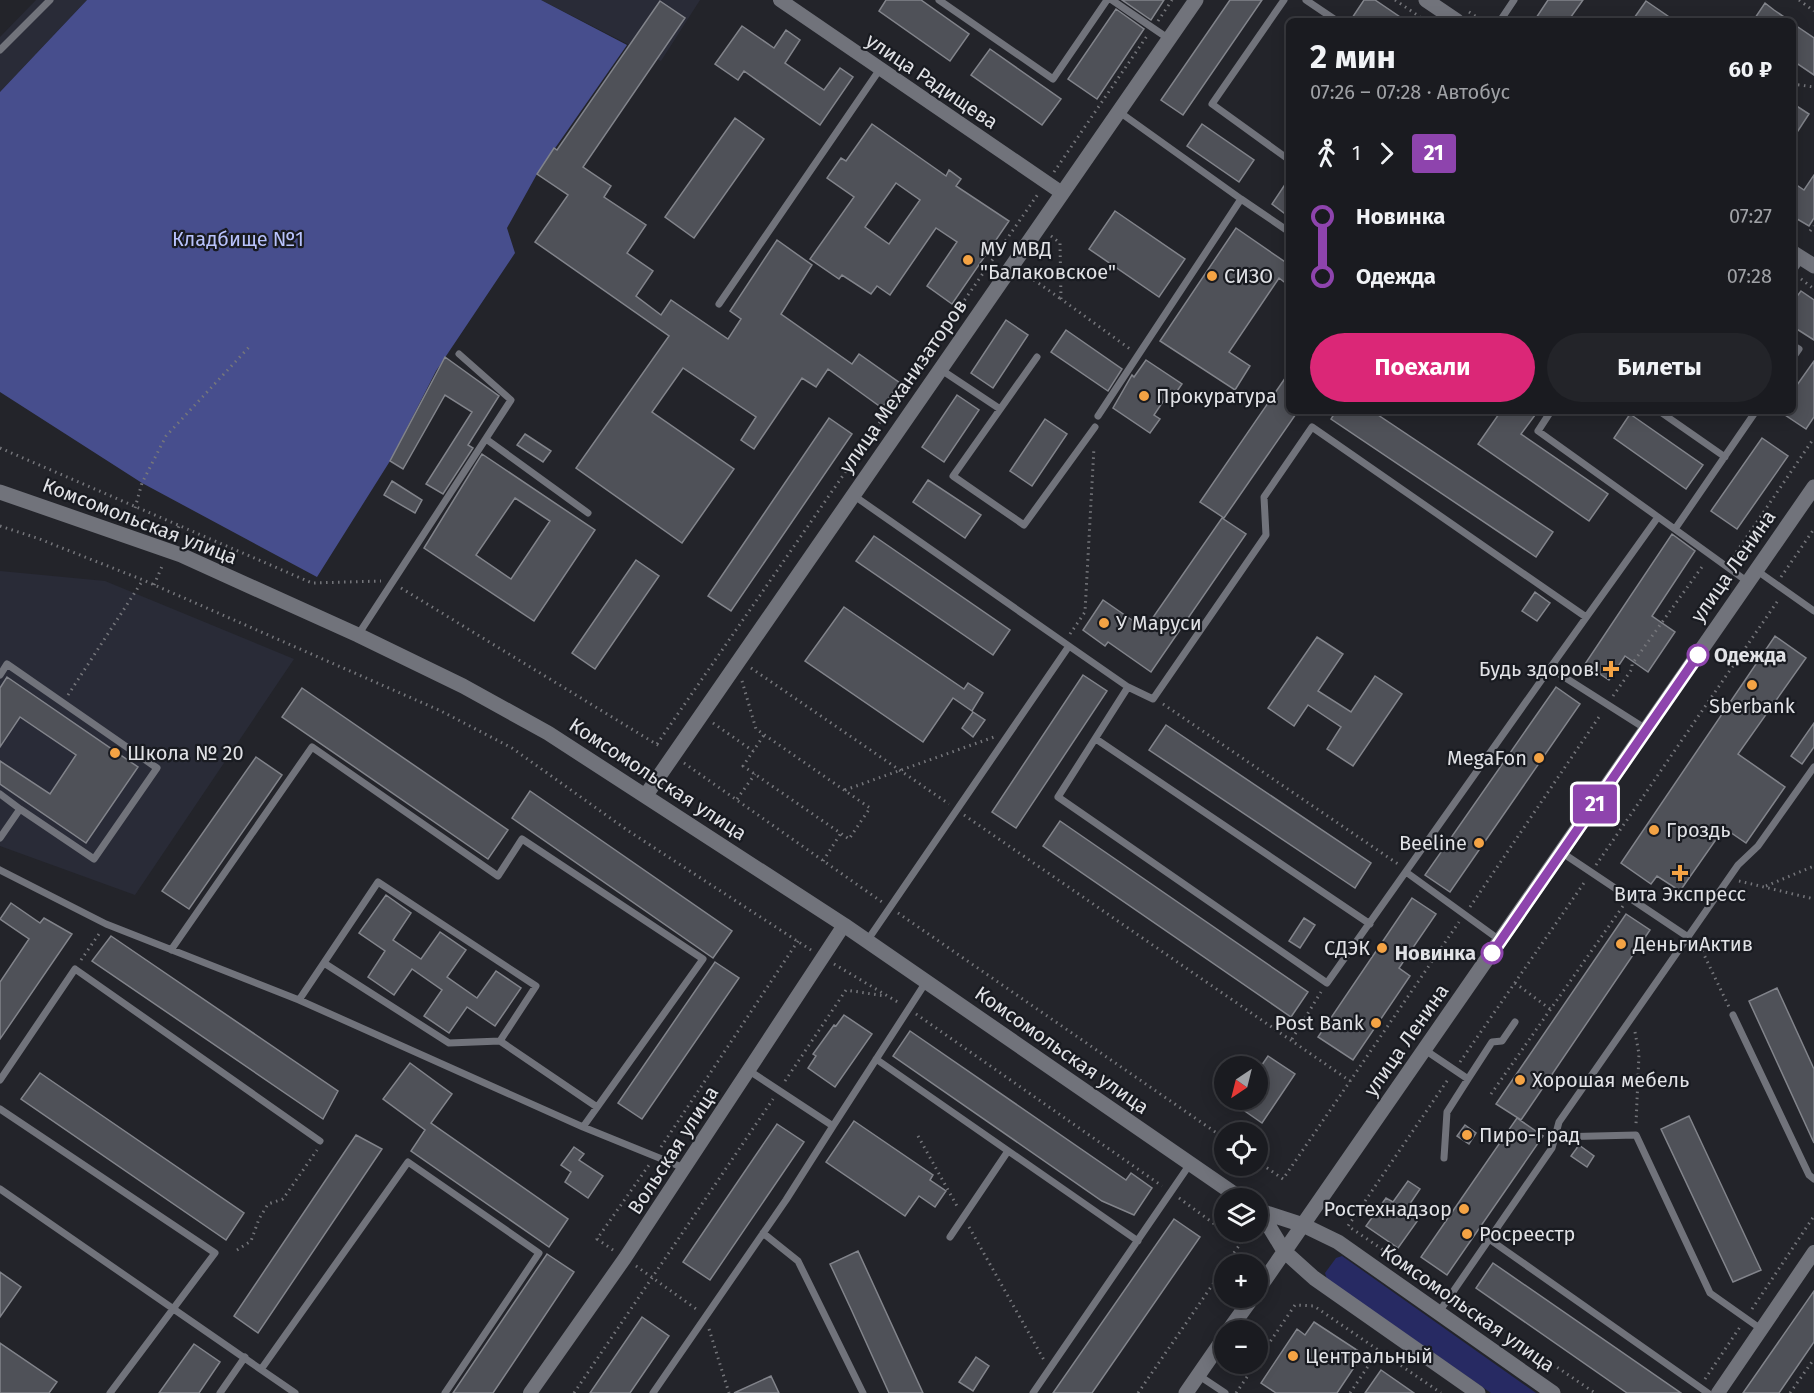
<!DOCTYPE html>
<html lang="ru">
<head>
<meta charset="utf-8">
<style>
	body { margin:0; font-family:"Fira Sans",sans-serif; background:#232429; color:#f1f3f6; height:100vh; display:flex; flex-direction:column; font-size:22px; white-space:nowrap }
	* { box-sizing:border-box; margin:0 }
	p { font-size:20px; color:#9fa1a5 }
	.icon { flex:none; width:33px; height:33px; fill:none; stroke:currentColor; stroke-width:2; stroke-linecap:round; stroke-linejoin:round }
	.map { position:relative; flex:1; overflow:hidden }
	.panel { position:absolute; left:1286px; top:18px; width:510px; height:396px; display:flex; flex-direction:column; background:#1a1b20; border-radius:9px; box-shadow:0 3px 15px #0003,0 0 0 2px #38393e }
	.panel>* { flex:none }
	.badge { padding:0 12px; border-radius:4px; font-size:21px; line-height:39px }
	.needle { width:39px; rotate:215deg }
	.buttons { position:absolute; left:1214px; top:1056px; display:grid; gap:12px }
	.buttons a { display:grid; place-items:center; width:54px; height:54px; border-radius:50%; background:#1a1b20; box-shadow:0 3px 15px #0003,0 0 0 2px #38393e; font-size:30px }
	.map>.badge { position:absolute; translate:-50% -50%; box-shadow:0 0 0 3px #fff }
	.legs { display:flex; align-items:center; gap:9px; height:66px; padding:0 24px; font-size:20px }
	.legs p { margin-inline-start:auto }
	.headline { display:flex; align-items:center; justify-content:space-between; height:102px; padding:0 24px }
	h1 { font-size:33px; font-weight:700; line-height:45px }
	.button { display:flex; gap:12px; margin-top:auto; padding:12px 24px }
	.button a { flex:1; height:69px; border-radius:36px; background:#db2777; color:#fff; font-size:24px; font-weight:700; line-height:69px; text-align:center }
	.button a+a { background:#232429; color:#f1f3f6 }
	ul { padding:0 24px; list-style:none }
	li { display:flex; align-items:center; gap:21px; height:60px; font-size:22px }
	li i { display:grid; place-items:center; width:9px; height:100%; margin:0 8px; background:currentColor }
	li i::after { content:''; width:15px; height:15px; margin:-8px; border:4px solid; border-radius:50%; background:#1a1b20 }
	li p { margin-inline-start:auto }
	li:first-child i { background:linear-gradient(#0000 50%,currentColor 0) }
	li:last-child i { background:linear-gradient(currentColor 50%,#0000 0) }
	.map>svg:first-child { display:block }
</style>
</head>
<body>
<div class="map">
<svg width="1814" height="1393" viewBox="0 0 1814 1393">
	<rect width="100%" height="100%" fill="#23242a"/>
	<path fill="#292b37" d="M36,0H87L0,92V37Z
		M541,0H700L661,61Z
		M0,571L105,581L294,659L135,895L0,846Z"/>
	<path fill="#272a63" d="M1342,1256L1536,1393H1491L1327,1279L1325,1273L1336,1258Z"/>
	<path fill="#474e8d" d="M87,0H541L627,45L537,174L507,228L515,253L436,371L390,461L317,577L142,483L0,392V92Z"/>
	<path fill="#4f5158" stroke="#82848b" stroke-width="1.5" fill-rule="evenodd" d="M886,0H921L969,34L950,61L879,11Z
		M1122,0H1164L1151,20Z
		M1230,0H1262L1183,115L1161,100Z
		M1364,0H1375L1406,21H1350Z
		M1548,0H1583L1568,21H1534Z
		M660,1L685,18L583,167L611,186L604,197L646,225L627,253L653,271L636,296L661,315L671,300L728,339L741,319L730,311L777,240L812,265L781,314L852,364L859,354L900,383L882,408L828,369L816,387L802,378L754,449L741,440L756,417L683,368L652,412L734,469L682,543L576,468L669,336L535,242L568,195L537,174L554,148L557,150Z
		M1646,1L1675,21H1632Z
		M1765,3L1774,10L1790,21H1753Z
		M1116,9L1144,29L1097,99L1068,79Z
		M1792,23L1814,38V75L1792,60Z
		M742,26L774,48L786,30L800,40L785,63L824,90L840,68L853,77L820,125L744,71L738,80L715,64Z
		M990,49L1061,99L1042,125L971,75Z
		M1792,103L1809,114L1792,140Z
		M735,118L764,139L694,238L665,217Z
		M872,124L946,176L949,170L961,179L956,186L1009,221L952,304L927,286L957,242L936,228L890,295L877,286L871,294L842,275L839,279L810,259L854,197L827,178L841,158L846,161ZM896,183L920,200L889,244L865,227Z
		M1202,124L1254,160L1239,182L1187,146Z
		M1814,175V218L1809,226L1792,216V182L1804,190Z
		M1288,180V216L1272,204Z
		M1115,211L1185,259L1159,297L1089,249Z
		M1236,228L1288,264V285L1279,278L1229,352L1250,366L1235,390L1160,341Z
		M1801,291L1814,300V340L1792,326V303Z
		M1006,320L1028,335L993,388L971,373Z
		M1066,330L1122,369L1108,391L1051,352Z
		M445,357L499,396L468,445L473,448L443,494L426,484L472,412L445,395L403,469L390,461Z
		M1146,360L1182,384L1173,397L1168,394L1154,415L1160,419L1150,433L1113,408L1132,375L1134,377Z
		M1814,361V417L1806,429L1779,411H1792V392Z
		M1288,374V411H1298L1224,518L1200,502Z
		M957,395L979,410L944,462L922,447Z
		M1336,411H1372L1553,532L1536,557L1331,419Z
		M1501,411H1538L1521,434L1608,494L1589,521L1478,444Z
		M1630,414L1703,465L1686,489L1614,438Z
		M829,418L852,434L731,611L708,596Z
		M1045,419L1067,434L1032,486L1010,471Z
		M525,434L551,451L543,462L517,445Z
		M1762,438L1788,456L1737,529L1711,511Z
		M482,454L595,530L534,621L424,548ZM515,498L550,521L511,579L476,555Z
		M928,480L981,515L965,538L913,502Z
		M392,481L422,500L415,513L384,495Z
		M1222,518L1246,534L1151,672L1108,642L1105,646L1083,630L1103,600L1145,629Z
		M1672,534L1695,551L1652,616L1675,632L1648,672L1625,656L1609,680L1585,664Z
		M874,536L1010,630L993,655L856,561Z
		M636,560L659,576L595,669L572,653Z
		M1535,592L1550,603L1537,621L1522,611Z
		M844,607L964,689L968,683L983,693L972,711L953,698L923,742L805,661Z
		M1775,636L1806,658L1738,754L1785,787L1746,843L1724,828L1680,891L1657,876L1651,884L1621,863Z
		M1317,637L1343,654L1318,691L1351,712L1375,676L1402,694L1353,766L1327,749L1341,727L1308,705L1294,726L1268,708Z
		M1083,675L1107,691L1016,828L992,812Z
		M7,677L138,767L86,843L0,784V761L50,794L76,755L20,717L0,747V688Z
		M1556,687L1580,704L1450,892L1425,875Z
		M302,688L508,830L488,859L282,717Z
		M973,712L985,720L973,737L962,728Z
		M1814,723V747L1802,764L1791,756Z
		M1166,725L1371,863L1355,888L1149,750Z
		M256,757L282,775L189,909L162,891Z
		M530,791L732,931L713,958L512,818Z
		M1060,821L1308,992L1291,1017L1043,846Z
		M386,895L411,913L393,940L421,959L440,932L466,950L447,977L477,998L496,971L521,988L495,1026L467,1007L449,1033L424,1016L442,990L412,969L394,995L368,977L385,951L359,933Z
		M1412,898L1436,914L1399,968L1410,976L1353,1060L1318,1037Z
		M11,903L40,923L44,918L72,934L0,1039V982L29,939L0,919Z
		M1626,914L1650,930L1521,1120L1496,1104Z
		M1304,918L1315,925L1300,948L1289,941Z
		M111,936L338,1091L323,1119L92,961Z
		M715,962L739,978L642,1119L618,1103Z
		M1777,988L1814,1069V1143L1749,1001Z
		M844,1015L872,1034L835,1087L808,1068L816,1056L813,1054L834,1025L836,1026Z
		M910,1031L1126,1180L1131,1173L1152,1188L1134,1215L1102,1201L893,1056Z
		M1268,1056L1295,1074L1262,1123L1229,1100H1257V1072Z
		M410,1063L452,1094L431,1123L568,1219L549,1247L411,1151L425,1130L383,1099Z
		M40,1073L244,1213L226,1240L21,1099Z
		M1689,1116L1761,1270L1733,1282L1661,1129Z
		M1517,1118L1543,1136L1447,1275L1421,1257Z
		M854,1121L933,1175L930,1180L946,1191L935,1207L919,1196L905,1216L826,1162Z
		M777,1124L804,1142L710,1280L683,1262Z
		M1465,1125L1476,1133L1469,1144L1457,1136Z
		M356,1135L382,1149L258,1333L234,1316Z
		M1579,1145L1594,1156L1587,1167L1571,1156Z
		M574,1147L584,1154L579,1160L603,1176L588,1198L565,1182L571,1172L561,1165Z
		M1408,1181L1420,1189L1405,1211L1418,1220L1398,1248L1366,1226L1386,1198L1393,1202Z
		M1174,1219L1200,1237L1092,1393H1053Z
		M858,1251L923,1393H889L851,1309L830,1264Z
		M547,1254L574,1272L493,1393H453Z
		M1493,1263L1681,1393H1627L1476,1288Z
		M0,1272L21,1287L0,1317Z
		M1814,1291V1342L1779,1393H1743Z
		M642,1317L669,1336L630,1393H590Z
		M1314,1322L1363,1354L1337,1393H1276L1261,1383L1297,1329L1305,1335Z
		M0,1343L57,1382L49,1393H0Z
		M194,1344L220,1362L199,1393H159Z
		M976,1357L989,1366L973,1391L959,1382Z
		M1381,1370L1414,1393H1365Z
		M771,1376L779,1393H734Z"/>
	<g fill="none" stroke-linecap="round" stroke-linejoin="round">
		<path stroke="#75767b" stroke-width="3" stroke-dasharray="1.5 4.5" stroke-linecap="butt" d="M1395,0L1426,21
			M1799,0L1814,11
			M1469,12L1483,21
			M1158,21L1172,0
			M1792,84L1814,87
			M1054,172L1147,36
			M1810,231L1814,226
			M1051,236L1060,243L1061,299L1130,349
			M1024,273L1061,299
			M1801,279L1814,289
			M0,448L312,583L381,581
			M135,508L142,483L166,436L251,345
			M0,526L37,538L143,580L441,711L512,748L627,830L811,950
			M174,539L179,526
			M1733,557L1814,438
			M1781,577L1814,529
			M154,585L163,564
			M401,588L661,747
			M1070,634L1085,612L1094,447
			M751,668L949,804
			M742,681L756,729L870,808L849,839L743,766L764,735
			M68,695L143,580
			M1613,696L1632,669V664L1704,564
			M1163,704L1398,864
			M713,723L753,751
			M657,744L1038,194
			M684,763L882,902
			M845,790L994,737
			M737,799L755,774
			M964,815L1350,1081
			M823,861L841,833
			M1596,865L1779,599
			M1739,881L1814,899
			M1766,886L1814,866
			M1470,907L1601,714
			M898,913L1224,1138
			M1697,940L1729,1007
			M81,960L101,931
			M834,964L901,1004
			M1515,983L1550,1009
			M916,1014L1162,1186
			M1635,1032L1639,1054L1636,1124
			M1292,1039L1321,992
			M1460,1062L1586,880
			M785,1081L846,990L885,996
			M1491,1094L1623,906
			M918,1136L957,1206
			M661,1147L798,941
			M1257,1161L1283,1179L1459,922
			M1179,1198L1224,1231
			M969,1227L1044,1360
			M1225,1232L1241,1243L1226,1264
			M237,1250L251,1241L259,1219L268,1204L283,1199L317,1150
			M613,1250L597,1239L649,1165
			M636,1266L699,1311
			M1442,1290L1348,1226L1449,1078
			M1458,1300L1595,1393
			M1752,1309L1814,1216
			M709,1329L729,1393
			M1257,1361L1295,1305L1314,1306L1441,1393
			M1705,1379L1740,1327
			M574,1393L773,1099
			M1138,1393L1224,1268
			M1236,1393L1256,1364
			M1350,1393L1379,1350
			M1790,1393L1814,1359"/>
		<path stroke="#71737b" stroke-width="7" d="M939,0L1053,79L1107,0
			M1112,0L1169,39
			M1284,0L1212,104L1288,159
			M1306,0L1337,21
			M1500,21L1514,0
			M0,50L50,0
			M1241,199L1288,231
			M1792,272L1802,258
			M719,304L880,69
			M1792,345L1799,349L1792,359
			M1037,357L953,476L1024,525L1095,427
			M940,369L1000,409
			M1551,411L1538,431L1658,517
			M1659,411L1725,457
			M1098,416L1241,199L1118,111
			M486,439L588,513
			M853,495L1069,646L867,941
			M1675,529L1756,411
			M1756,570L1814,611
			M358,635L511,400L459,354
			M1069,646L1128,687L1058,797L1327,983L1550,668L1646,729
			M1550,668L1658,517L1748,582
			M0,675L7,664L157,768L94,859L20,809
			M1128,687L1153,699L1266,535L1264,497L1312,427L1586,617
			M1096,739L1370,924
			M0,794L20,809L0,838
			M1561,852L1688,937
			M0,870L106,924L299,1000L583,1127L684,1168
			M1406,872L1501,941
			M171,950L312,747L498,876L522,839L703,959L583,1127
			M324,963L449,1043L500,1041
			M299,1000L378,882L536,986L500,1041L597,1107
			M1733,1015L1809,1175L1814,1179
			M1425,1050L1468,1079L1492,1042L1502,1041L1515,1022
			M876,1059L1138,1241
			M0,1080L75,969L320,1141
			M0,1109L215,1253L110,1393
			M833,1126L926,982
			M1555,1137L1636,1135L1710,1293L1761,1329
			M1444,1158L1447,1112L1468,1079
			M0,1189L295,1393
			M763,1233L798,1261L863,1393
			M950,1237L1008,1151
			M1489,1239L1708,1393
			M1439,1312L1552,1148L1559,1122L1738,865L1758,846L1814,767
			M262,1368L408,1162L539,1253L445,1393
			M1198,1375L1225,1393
			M220,1393L245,1357
			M653,1393L786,1200L833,1126L748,1070
			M1033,1393L1190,1164"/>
		<path stroke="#71737b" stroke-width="14" d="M780,0L1062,193
			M530,1393L625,1258L844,925
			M1718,1393L1814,1252"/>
		<path stroke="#71737b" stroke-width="15" d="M1426,0L1457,21
			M1792,252L1814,266
			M0,492L181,555L358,635L463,686L548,733L844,925L1240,1198
			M646,795L1196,0
			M1257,1210L1303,1225L1338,1242L1553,1393
			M1261,1213L1284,1251L1314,1278L1478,1393
			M1257,1291L1814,487
			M1229,1330L1252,1298
			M1186,1393L1224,1338"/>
	</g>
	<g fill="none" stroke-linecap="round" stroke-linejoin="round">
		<defs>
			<path id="line-1" d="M1492,953L1698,655"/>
		</defs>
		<use href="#line-1" stroke="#fff" stroke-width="14"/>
		<use href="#line-1" stroke="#8e44ad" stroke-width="9"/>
	</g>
	<g fill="#f4a344" stroke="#191b21" stroke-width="2">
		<circle cx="968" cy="260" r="6"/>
		<circle cx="1212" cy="276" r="6"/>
		<circle cx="1144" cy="396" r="6"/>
		<circle cx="1104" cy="623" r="6"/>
		<path d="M1608 660h6v6h6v6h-6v6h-6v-6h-6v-6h6z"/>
		<circle cx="1752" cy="685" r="6"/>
		<circle cx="115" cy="753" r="6"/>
		<circle cx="1539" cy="758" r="6"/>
		<circle cx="1654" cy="830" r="6"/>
		<circle cx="1479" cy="843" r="6"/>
		<path d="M1677 864h6v6h6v6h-6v6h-6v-6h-6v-6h6z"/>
		<circle cx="1621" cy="944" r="6"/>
		<circle cx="1382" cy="948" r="6"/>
		<circle cx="1376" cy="1023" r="6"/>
		<circle cx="1520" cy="1080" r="6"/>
		<circle cx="1467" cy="1135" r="6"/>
		<circle cx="1464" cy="1209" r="6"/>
		<circle cx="1467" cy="1234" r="6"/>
		<circle cx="1293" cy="1356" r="6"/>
	</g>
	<g fill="#fff" stroke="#8e44ad" stroke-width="3">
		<circle cx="1698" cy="655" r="10"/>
		<circle cx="1492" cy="953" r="10"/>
	</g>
	<g text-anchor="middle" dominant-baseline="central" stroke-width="4.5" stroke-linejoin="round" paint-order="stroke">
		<g font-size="20" fill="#e1e2e6" stroke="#191b21">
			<text transform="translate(932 81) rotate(34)">улица Радищева</text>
			<text transform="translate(903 386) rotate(-55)">улица Механизаторов</text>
			<text transform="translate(140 521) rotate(21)">Комсомольская улица</text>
			<text transform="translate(1733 566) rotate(-55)">улица Ленина</text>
			<text transform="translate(658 779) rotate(33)">Комсомольская улица</text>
			<text transform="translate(1406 1040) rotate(-55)">улица Ленина</text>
			<text transform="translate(1062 1050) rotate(35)">Комсомольская улица</text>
			<text transform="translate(673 1150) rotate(-57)">Вольская улица</text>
			<text transform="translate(1468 1308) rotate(35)">Комсомольская улица</text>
		</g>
		<g font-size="20" fill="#b9c3fc" stroke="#191b21">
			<text x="238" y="239">Кладбище №1</text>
		</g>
		<g font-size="20" fill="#e1e2e6" stroke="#191b21" text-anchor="start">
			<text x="980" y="249">МУ МВД<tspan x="980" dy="23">"Балаковское"</tspan></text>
			<text x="1224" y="276">СИЗО</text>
			<text x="1156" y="396">Прокуратура</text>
			<text x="1116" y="623">У Маруси</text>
			<text x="1599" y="669" text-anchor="end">Будь здоров!</text>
			<text x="1752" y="706" text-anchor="middle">Sberbank</text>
			<text x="127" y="753">Школа № 20</text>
			<text x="1527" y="758" text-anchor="end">MegaFon</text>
			<text x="1666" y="830">Гроздь</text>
			<text x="1467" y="843" text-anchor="end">Beeline</text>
			<text x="1680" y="894" text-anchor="middle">Вита Экспресс</text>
			<text x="1633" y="944">ДеньгиАктив</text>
			<text x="1370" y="948" text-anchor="end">СДЭК</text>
			<text x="1364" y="1023" text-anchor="end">Post Bank</text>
			<text x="1532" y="1080">Хорошая мебель</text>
			<text x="1479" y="1135">Пиро-Град</text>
			<text x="1452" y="1209" text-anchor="end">Ростехнадзор</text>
			<text x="1479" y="1234">Росреестр</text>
			<text x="1305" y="1356">Центральный</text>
		</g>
		<g font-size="20" font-weight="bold" fill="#e1e2e6" stroke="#191b21" text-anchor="start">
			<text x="1714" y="655">Одежда</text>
			<text x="1476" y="953" text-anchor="end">Новинка</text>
		</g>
	</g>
</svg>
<div class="buttons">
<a><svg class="needle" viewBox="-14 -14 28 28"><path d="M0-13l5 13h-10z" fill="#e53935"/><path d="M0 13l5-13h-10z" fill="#9fa1a5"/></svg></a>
<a><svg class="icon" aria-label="locate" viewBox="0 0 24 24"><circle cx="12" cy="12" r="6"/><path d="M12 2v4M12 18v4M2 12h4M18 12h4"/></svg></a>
<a><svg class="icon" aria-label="layers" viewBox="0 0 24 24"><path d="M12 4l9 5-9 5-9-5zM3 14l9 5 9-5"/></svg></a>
<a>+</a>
<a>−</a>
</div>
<b class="badge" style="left:1595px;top:804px;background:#8e44ad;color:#fff">21</b>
<section class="panel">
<div class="headline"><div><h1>2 мин</h1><p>07:26 – 07:28 · Автобус</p></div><b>60 ₽</b></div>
<div class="legs"><svg class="icon" aria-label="walk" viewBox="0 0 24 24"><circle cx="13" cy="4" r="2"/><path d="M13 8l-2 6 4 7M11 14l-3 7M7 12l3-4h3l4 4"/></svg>1<svg class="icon" aria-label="forward" viewBox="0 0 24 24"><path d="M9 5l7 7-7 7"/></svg><b class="badge" style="background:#8e44ad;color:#fff">21</b></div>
<ul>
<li><i style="color:#8e44ad"></i><b>Новинка</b><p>07:27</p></li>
<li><i style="color:#8e44ad"></i><b>Одежда</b><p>07:28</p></li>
</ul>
<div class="button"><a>Поехали</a><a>Билеты</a></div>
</section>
</div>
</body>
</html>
